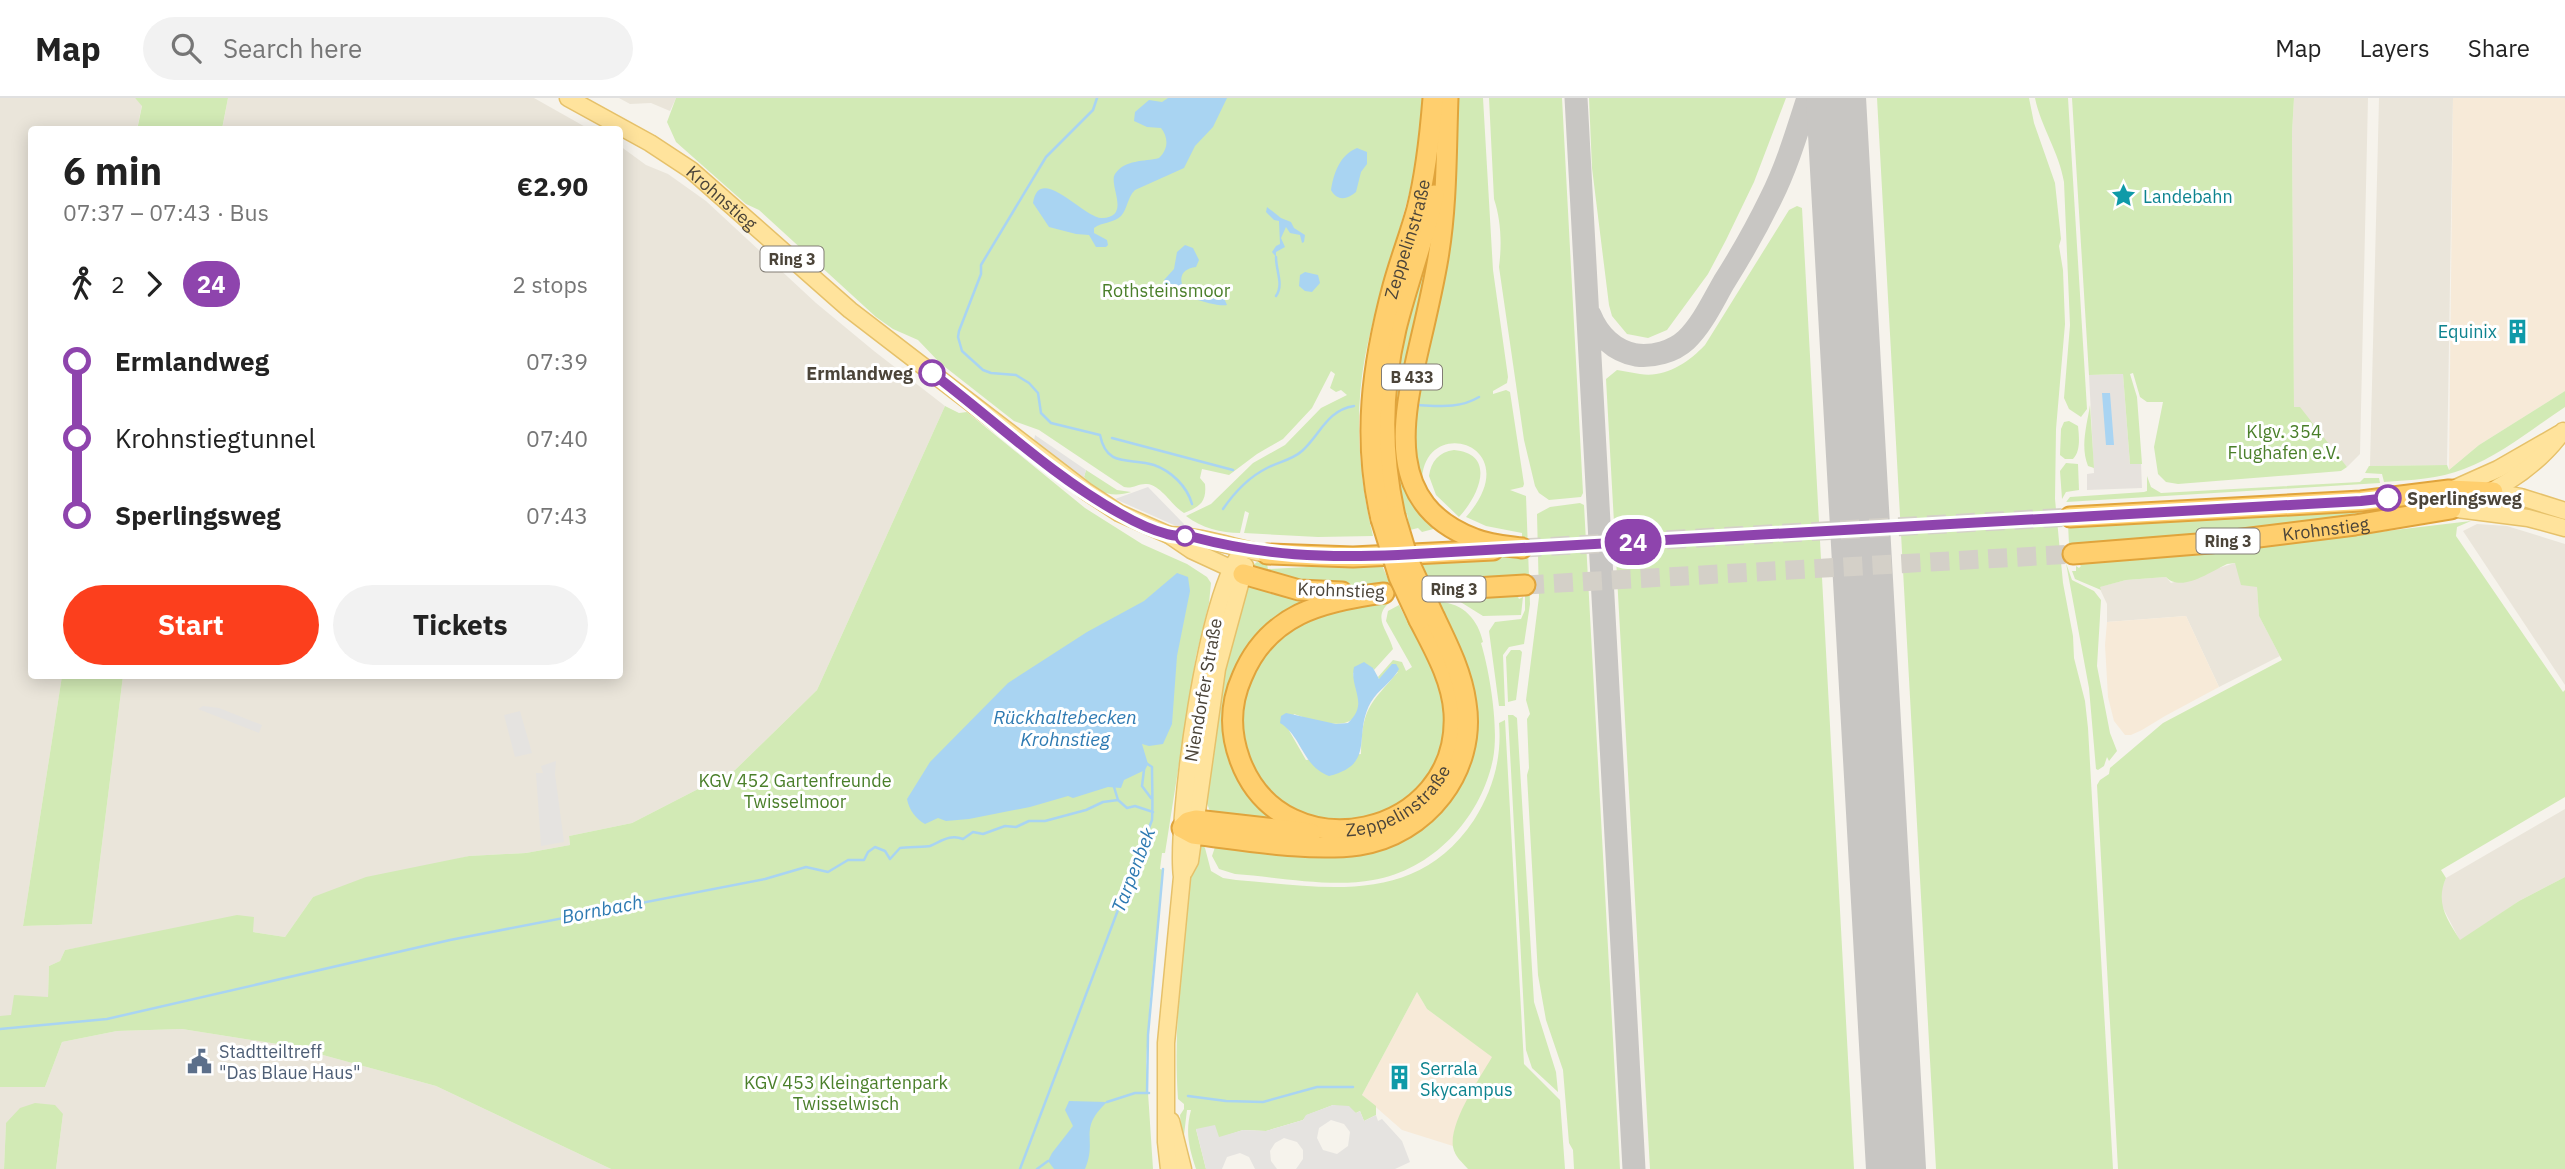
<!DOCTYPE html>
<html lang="en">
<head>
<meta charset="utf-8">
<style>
	body { margin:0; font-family:"IBM Plex Sans",sans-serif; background:#f2f2f2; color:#222; height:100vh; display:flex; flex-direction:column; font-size:26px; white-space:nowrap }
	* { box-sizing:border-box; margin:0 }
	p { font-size:23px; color:#767676 }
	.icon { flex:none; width:38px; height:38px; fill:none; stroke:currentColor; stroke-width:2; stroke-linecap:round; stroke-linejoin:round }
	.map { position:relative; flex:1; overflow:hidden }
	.side { position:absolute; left:28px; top:28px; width:595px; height:553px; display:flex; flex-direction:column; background:#fff; border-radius:7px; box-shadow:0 4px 18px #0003 }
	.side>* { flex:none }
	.badge { padding:0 14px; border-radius:23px; font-size:24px; line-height:46px }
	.map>.badge { position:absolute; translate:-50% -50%; box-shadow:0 0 0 4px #fff }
	.legs { display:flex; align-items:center; gap:10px; height:77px; padding:0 35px; font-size:23px }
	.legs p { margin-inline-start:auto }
	.overview { display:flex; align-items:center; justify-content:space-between; height:119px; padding:0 35px }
	h1 { font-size:38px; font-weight:800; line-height:52px }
	.primary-button { display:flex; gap:14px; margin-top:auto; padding:14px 35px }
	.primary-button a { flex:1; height:80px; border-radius:42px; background:#fc3f1d; color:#fff; font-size:28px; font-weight:800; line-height:80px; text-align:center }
	.primary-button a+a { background:#f2f2f2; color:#222 }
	ul { padding:0 35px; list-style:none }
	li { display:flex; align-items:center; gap:24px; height:77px; font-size:26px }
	li i { display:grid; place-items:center; width:10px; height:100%; margin:0 9px; background:currentColor }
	li i::after { content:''; width:18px; height:18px; margin:-9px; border:5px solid; border-radius:50%; background:#fff }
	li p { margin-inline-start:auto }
	li:first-child i { background:linear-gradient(#0000 50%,currentColor 0) }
	li:last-child i { background:linear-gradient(currentColor 50%,#0000 0) }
	header { display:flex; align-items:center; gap:42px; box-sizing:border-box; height:98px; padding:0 35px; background:#fff; border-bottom:2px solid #e0e0e0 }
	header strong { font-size:33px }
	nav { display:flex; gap:38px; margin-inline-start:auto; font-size:24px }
	.search { width:490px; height:63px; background:#f2f2f2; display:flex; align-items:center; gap:18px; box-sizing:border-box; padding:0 24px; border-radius:38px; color:#767676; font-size:26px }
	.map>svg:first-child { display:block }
</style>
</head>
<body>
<header>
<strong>Map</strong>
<div class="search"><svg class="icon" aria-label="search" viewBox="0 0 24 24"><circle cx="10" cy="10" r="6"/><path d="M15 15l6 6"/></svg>Search here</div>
<nav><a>Map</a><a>Layers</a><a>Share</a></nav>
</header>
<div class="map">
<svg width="2565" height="1071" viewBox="0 0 2565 1071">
	<rect width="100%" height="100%" fill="#f6f3ec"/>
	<path fill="#eae5da" d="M0,0H135L142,7L137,31L32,32V578H62L23,828L92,826L123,578H620V48L646,67L668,76L706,103L816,205L874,253L945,308L817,592L735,672L632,725L569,738L570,747L526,755L469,758L313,799L285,839L252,834L119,842L65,852L60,863L49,868L48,899L11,918H0Z
		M228,0H534L589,31L222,32Z
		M619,0H676L670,13L651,5L630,6Z
		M2294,0H2368L2360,356L2347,369L2294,310L2292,35Z
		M2379,0H2453L2447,367L2370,368Z
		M2477,426L2507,428L2565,446V587L2463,433Z
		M2235,465L2257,488L2259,518L2280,558L2219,589L2186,518L2107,524V506L2099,489L2126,482L2166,479L2171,485Z
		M2565,711V779L2519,803L2460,843L2440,804L2441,792L2446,780Z
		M182,931L290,948L436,988L611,1071H56L63,1016L6,1025L4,1071H0V989H45L62,944L117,933Z"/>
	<path fill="#f7ead8" d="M2453,0H2565V293L2479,347L2449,372Z
		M2186,518L2219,589L2165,618L2142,632L2131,637H2125L2114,623L2108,599L2105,547L2107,524Z
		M1417,894L1427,911L1493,959L1456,1028L1453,1048L1402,1032L1362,997Z"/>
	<path fill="#e6e2dd" d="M2123,276L2130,366L2141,365L2142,390L2087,392V376L2094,375L2089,277Z"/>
	<path fill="#d2eab5" d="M135,0H228L222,31L137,32L142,8Z
		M676,0H1423C1421,90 1382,172 1365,259C1354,317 1359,380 1373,438L1318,439L1244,435L1249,415L1245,413L1240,435C1221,435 1202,430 1186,418L1211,406L1253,365L1285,347L1321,310L1347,297L1341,292L1336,294L1330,290L1335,276L1331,273L1312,310L1283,341L1257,356L1229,377L1202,371L1200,380L1205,386C1207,405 1199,409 1184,415C1172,408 1161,387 1147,386C1139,385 1133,391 1124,389L1039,332L1014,323L940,265L918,242L893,231L876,219L759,112L746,106L676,44L667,24Z
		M1457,0H1483L1493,172L1508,279L1507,285L1493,293V296L1506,292L1510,294L1524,386L1523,389L1510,392L1526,398L1530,506L1524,546L1509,549L1503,557L1505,608H1499L1489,533L1495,524L1521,521L1525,512V498L1522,495L1518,499L1519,501L1523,499L1521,517L1483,518L1430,485L1421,463L1522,457V435L1486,428L1466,419C1531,345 1420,314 1422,386L1411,343Z
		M1489,0H1562L1583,395L1581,399L1549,402L1539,395L1535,388L1524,342L1499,169C1502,146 1501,122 1494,101Z
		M1589,0H1786L1754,84L1726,142L1708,176L1667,232L1648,240L1627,236L1612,218L1609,207L1592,70Z
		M1877,0H2029L2034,25L2055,85L2061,141L2059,148L2063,172L2065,226L2056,331L2055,401L2063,485L2073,538L2074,560L2085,603L2088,630L2113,1071H1936Z
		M2035,0H2068L2087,311L2081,319L2069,311L2064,300L2070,227L2064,84C2059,54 2041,29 2035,0Z
		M2072,0H2294L2292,35L2294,309H2300L2347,369L2341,373L2178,386L2166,384L2158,376L2154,349L2163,304H2147L2140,299L2133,275L2130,276L2137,299L2142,366H2130L2123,276L2089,277Z
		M1442,87L1399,330L1441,429L1422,434L1418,430L1410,432L1407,416H1403L1399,412L1392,313L1398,263Z
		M1797,108L1802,110L1854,1071H1650L1606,281L1617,272C1625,273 1632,275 1640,276C1665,280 1688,265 1705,247L1789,112Z
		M2565,293V309C2533,330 2500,358 2464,371C2439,381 2411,382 2384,384L2382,376L2365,375L2369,368L2447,367L2449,372L2479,347Z
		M2090,307L2094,370L2088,368C2080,348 2087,327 2090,307Z
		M945,308L959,315L967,314L1085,410L1142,446L1187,466L1207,479L1211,485L1209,505L1196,558L1165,755H1162L1160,771L1163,772L1150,902L1146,964L1153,1071H611L436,988L290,948L182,931L117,933L62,944L45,989H0V918L11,917L14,897L48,899L49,868L60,863L65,852L237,817L254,819L253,834L285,839L313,799L366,779L469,758L526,755L570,747L569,738L632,725L735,672L817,592Z
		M2069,323L2078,328C2079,338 2081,353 2073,361H2065L2060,357L2061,331L2064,324Z
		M1454,352C1498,356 1478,399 1459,419L1436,397L1429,378C1431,363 1439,354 1454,352Z
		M2066,365L2078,366L2079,392L2066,394L2062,401L2060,373Z
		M1086,372L1117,392L1131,394C1113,400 1094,395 1084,379Z
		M2147,378L2151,389L2161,395L2360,384L2364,380H2379L2380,385L2066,404L2070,399L2144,394L2147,393Z
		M1580,405L1584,407L1620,1071H1574L1573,1052L1569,1045L1563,972L1546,922L1538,877L1527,677L1529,670L1527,621L1530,616L1526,602L1539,499L1537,416L1550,409Z
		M2394,408L2360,422L2074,449L2069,446L2068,426Z
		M2471,423L2457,429L2456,438L2563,594L2565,592V699L2441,772L2446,780C2435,805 2447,821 2460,842L2519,803L2565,779V1071H2118L2097,687L2100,682L2109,676L2110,670L2163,625L2282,562L2259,518L2257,489L2241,487L2235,465L2227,466C2210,474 2181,495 2166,479L2126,482L2100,489L2101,492L2075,481L2072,473H2076V468L2079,470L2081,468L2075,463L2295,441L2302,443Z
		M1257,464L1267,466L1268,471L1381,465L1391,488H1320L1251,469Z
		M2066,465L2072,482L2094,493L2101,502L2097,568L2110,635L2117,653L2109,663L2107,659L2104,668L2098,672L2096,671L2089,590Z
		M1252,488L1270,490L1269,495L1275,497L1277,492L1307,499V506L1264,537L1231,645L1296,726L1211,716L1205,700L1219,587L1243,494Z
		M1394,501C1369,518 1388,531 1393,551L1374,572L1373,570L1353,575C1354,582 1358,589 1359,597C1365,640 1317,624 1294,616L1287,629L1306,662L1361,656C1362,611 1369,607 1398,574L1379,581L1378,579L1393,562L1402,564L1406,573L1412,569L1386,523L1388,513L1399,507L1407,523H1410L1437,577L1445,611V642L1430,677L1399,709L1352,725L1297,718L1261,690L1238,635L1246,580L1283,532L1353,504Z
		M1439,504C1464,505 1478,522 1483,544L1481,545C1490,575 1499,631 1493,661C1481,720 1433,772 1373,782C1331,790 1278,779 1235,776L1219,771L1212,758L1216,746L1320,753L1456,692L1443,519L1446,518Z
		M1511,552H1520L1522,554L1516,602L1508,604L1506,559Z
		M62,578H123L92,826L23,828Z
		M1508,617H1513L1517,620L1534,904L1556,974L1558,994L1532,970L1526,952Z
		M1505,622L1524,966L1560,1002L1565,1071H1468C1462,1064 1455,1059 1453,1049C1449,1024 1480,980 1492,959L1427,911L1417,894L1362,997L1376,1008V1017L1364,1023L1360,1013L1356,1015L1333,1007L1307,1017L1303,1022L1266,1033L1243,1032L1219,1040L1196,1031L1206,1071H1196C1189,1050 1185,1034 1191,1012H1187L1184,1037L1182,1038L1180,1017L1184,1011V1006L1178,1001C1174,944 1179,889 1185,833C1188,805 1189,775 1199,748L1203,747L1205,750L1211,773L1223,780L1236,782C1325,789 1416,809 1474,722C1493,692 1502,660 1499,625Z
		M35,1005L55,1007L63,1016L56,1071H4L6,1025L20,1010Z"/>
	<path fill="#e5e3e0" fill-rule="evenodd" d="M1035,337L1086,372L1084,379L1088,385L1032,342L1034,343Z
		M1148,389L1184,426L1183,431L1115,401Z
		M203,608L219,610L262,627L259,635L198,611Z
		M520,613L532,655L515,659L504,617Z
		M556,663L555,676L564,744L541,748L536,675H543L541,668Z
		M1333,1007L1349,1008L1356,1015L1360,1013L1364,1023L1376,1017L1378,1023L1382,1021L1402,1043L1410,1064L1395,1071H1296L1303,1061V1052L1297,1044L1284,1040L1275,1045L1270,1053L1271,1063L1277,1071H1255L1249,1059L1240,1055L1227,1059L1222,1071H1206L1196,1031L1215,1027L1219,1039L1243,1032L1266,1033L1303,1022L1306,1017ZM1331,1022L1344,1026L1350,1034L1348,1048L1337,1056L1323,1052L1317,1040L1319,1030Z"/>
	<path fill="#a9d4f2" d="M1168,0H1227L1213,29L1195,48L1184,70L1135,92C1127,100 1128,110 1121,118C1114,125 1102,124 1094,130V135L1107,142L1108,147L1106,149H1096L1089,137L1076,136L1049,129L1033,105C1039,64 1085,121 1102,120C1132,119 1108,87 1115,76C1125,61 1144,64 1159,60C1168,52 1169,40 1161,30L1147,29L1134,23L1135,14L1149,2L1162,4Z
		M1357,50L1367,54V66L1361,74L1356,94C1347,102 1337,103 1331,92C1334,74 1340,57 1357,50Z
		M1267,109L1281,120L1291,124L1294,130L1305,137L1304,144L1302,145L1300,137L1290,135L1286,129L1281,140L1285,149L1276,154V159L1272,154L1276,148L1280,146L1279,123L1274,122L1266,114Z
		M1185,147L1193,150L1199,162L1196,169C1186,170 1179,176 1182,186L1189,191L1223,198L1227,207C1215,210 1175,194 1164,189V182L1174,171L1177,154Z
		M1305,174L1318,177L1320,185L1312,194L1305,193L1299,188L1300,177Z
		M2102,295H2110L2114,347H2106Z
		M1177,475L1188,479L1190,493L1177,558L1172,626L1163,646L1149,648L1142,646L1148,666L1145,672L1124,682L1121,690L1108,689L1073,700L1068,698L1030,709L969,721L946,723L938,720L925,726C916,721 909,712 907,701L930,664L1008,585L1087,534L1144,503Z
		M1364,564L1373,570L1379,581L1392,566H1396L1399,571C1392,584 1378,592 1371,604C1352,637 1377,666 1329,678C1302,668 1302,638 1280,625L1281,618L1286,615L1336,626L1348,625C1370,605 1349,590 1354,569Z
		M1069,1003L1107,1004C1077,1032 1098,1041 1085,1071H1054L1048,1063L1052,1055L1073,1028L1065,1012Z"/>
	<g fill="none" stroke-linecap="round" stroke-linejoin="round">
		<path stroke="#a9d4f2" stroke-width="2.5" d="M1097,0L1093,12L1046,59L981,167V176L959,233L958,239L962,253L983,272L991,275L1016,277L1029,285L1038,295L1041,315L1051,325L1100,337C1107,371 1130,359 1154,367C1171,373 1187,388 1192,406
			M1276,159C1276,174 1284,186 1276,198
			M1417,307C1439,308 1459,311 1479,299
			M1112,340L1233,372
			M1223,411C1234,395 1249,379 1267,370C1278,364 1292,362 1302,353C1320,337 1327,312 1354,308
			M1144,672L1142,688L1151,700
			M1118,702L1127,710L1135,708L1153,714
			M0,931L107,921L450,842L765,781L806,769L828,774L848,762H864L868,754L875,749L885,753L890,761L900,750C907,749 927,749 930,748C942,743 950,736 963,741L973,734L983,736L1005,728L1016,729L1029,723H1045L1086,712L1103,704L1118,702L1114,689
			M1147,995L1148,937L1163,771
			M1188,998L1226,1003L1263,1004L1317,989H1353
			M1107,1004L1135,995H1149
			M1020,1071L1152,722C1153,704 1152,687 1152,669L1146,665
			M1037,1071L1048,1063"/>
		<path stroke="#c8c6c3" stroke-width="23" d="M1576,0L1634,1071
			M1590,217C1598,237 1614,253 1636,257C1653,259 1673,254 1686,242C1702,227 1713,203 1724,184C1741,157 1757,129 1771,100C1787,68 1797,34 1808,0"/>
		<path stroke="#c8c6c3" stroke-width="60" d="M1836,0L1896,1071"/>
		<path stroke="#d4d0c8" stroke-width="19" stroke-dasharray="19 10" stroke-linecap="butt" d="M1522,450L2070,419
			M1525,487L2073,456"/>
		<defs>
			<g id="major">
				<path id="s1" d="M568,0L650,45L691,72L850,212L1087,394L1119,415L1169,437L1191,452L1243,476"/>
				<path d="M2451,392L2498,371L2559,336"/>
				<path d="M2493,394L2521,399L2565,413"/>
				<path d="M2451,411C2495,395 2535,372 2563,333"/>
				<path d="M2457,411L2528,420L2565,430"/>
				<path d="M1169,437C1201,438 1235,450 1267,456"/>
				<path d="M1184,774L1190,763L1217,571L1245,468"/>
				<path d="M1171,1023L1183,1071"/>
				<path d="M1169,1071L1166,1044V945L1182,779C1175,727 1207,485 1244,452"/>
			</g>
			<g id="highway">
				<path d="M1448,0C1446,54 1447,106 1438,160C1433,190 1426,219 1419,249C1402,323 1384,407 1475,441C1490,447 1507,448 1522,450"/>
				<path d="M1395,418C1381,355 1381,294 1396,231C1407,186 1424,142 1434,97"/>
				<path d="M2070,419L2361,403L2449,392L2493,394"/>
				<path id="s2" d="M1381,421C1362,340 1372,267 1393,188C1400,162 1410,137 1417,111C1426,75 1430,38 1433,0"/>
				<path d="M1267,456L1353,459L1493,452"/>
				<path id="s3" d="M2073,456L2210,445L2355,427L2451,411"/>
				<path d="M1243,476L1299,492L1342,494"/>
				<path d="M1407,494L1525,487"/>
				<path id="s4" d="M1384,495C1322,503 1268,516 1242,579C1230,606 1230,635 1240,662C1283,778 1461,740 1454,615C1452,582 1434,551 1419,522"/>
				<path d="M1311,735L1196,722L1188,724L1182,730L1193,736C1244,742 1309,754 1359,747C1426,737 1477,673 1466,605C1462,575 1448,547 1435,520"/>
			</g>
		</defs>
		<use href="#major" stroke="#e6c16a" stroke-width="19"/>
		<use href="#highway" stroke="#e0a43c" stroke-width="23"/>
		<use href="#major" stroke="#ffe39c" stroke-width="16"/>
		<use href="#highway" stroke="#ffcf6e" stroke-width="19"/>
		<defs>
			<path id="highway-bridge" d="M1395,418L1409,464L1435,520
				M1381,421L1399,479L1419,522"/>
		</defs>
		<use href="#highway-bridge" stroke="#e0a43c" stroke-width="23" stroke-linecap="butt"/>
		<use href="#highway-bridge" stroke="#ffcf6e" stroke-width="19"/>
	</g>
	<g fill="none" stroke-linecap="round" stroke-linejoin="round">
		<defs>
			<path id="line-1" d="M932,275C993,321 1051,377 1119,415C1133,423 1151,432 1167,436C1175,439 1185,437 1193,439C1265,458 1324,460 1398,457L2361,403L2388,400"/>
		</defs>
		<use href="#line-1" stroke="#fff" stroke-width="16"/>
		<use href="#line-1" stroke="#8e44ad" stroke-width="10"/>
	</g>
	<defs>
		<symbol id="sight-bare" viewBox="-9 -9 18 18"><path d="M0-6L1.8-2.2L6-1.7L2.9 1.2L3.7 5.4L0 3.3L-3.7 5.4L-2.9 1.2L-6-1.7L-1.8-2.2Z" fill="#0f9aa8" stroke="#fff" stroke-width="2.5" paint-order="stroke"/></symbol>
		<symbol id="building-bare" viewBox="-9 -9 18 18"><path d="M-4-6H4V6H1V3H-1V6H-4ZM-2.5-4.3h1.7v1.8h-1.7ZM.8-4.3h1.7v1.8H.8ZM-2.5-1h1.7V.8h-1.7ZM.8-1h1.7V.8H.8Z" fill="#0f9aa8" stroke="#fff" stroke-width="2.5" paint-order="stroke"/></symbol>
		<symbol id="civic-bare" viewBox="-9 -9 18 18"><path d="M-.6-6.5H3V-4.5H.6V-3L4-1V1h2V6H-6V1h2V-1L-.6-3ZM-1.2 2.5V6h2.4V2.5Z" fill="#5c6f8a" stroke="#fff" stroke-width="2.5" paint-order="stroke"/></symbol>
	</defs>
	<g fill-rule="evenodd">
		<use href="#sight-bare" x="2106" y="80" width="35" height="35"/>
		<use href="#building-bare" x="2500" y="216" width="35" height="35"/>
		<use href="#civic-bare" x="182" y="946" width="35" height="35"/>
		<use href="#building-bare" x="1382" y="962" width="35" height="35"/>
	</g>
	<g fill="#fff" stroke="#8e44ad" stroke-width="3.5">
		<circle cx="932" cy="275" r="12"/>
		<circle cx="2388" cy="400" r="12"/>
		<circle cx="1185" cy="438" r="9"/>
	</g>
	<g text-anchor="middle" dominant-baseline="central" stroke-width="6" stroke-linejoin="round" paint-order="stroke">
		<g fill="#fff" stroke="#817c74" stroke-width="2">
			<rect x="760.5" y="148.5" width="63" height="25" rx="5"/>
			<rect x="1382" y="266.5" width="60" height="25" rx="5"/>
			<rect x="2196.5" y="430.5" width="63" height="25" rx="5"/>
			<rect x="1422.5" y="478.5" width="63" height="25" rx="5"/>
		</g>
		<g font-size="16" font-weight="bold" fill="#4b4439">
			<text x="792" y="161">Ring 3</text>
			<text x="1412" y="279">B 433</text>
			<text x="2228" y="443">Ring 3</text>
			<text x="1454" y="491">Ring 3</text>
		</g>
		<g font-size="18" fill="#0d838f" stroke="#fff" text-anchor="start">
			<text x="2143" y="98">Landebahn</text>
			<text x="2497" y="233" text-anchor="end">Equinix</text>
			<text x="1420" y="970">Serrala<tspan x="1420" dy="21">Skycampus</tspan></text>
		</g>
		<g font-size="18" fill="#4b4439" stroke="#fff">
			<text stroke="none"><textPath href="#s1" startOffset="184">Krohnstieg</textPath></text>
			<text stroke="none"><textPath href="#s2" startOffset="285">Zeppelinstraße</textPath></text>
			<text stroke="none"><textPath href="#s3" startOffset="254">Krohnstieg</textPath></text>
			<text transform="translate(1341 492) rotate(2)">Krohnstieg</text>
			<text transform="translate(1203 592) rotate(-80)">Niendorfer Straße</text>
			<text stroke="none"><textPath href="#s4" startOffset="457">Zeppelinstraße</textPath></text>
		</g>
		<g font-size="18" fill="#4a7f2a" stroke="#fff">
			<text x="1166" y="192">Rothsteinsmoor</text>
			<text x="2284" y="333">Klgv. 354<tspan x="2284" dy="21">Flughafen e.V.</tspan></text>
			<text x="795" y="682">KGV 452 Gartenfreunde<tspan x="795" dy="21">Twisselmoor</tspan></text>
			<text x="846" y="984">KGV 453 Kleingartenpark<tspan x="846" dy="21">Twisselwisch</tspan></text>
		</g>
		<g font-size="18" font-weight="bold" fill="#4b4439" stroke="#fff" text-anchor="end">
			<text x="913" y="275">Ermlandweg</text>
			<text x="2407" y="400" text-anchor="start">Sperlingsweg</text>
		</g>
		<g font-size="18" fill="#4e5e75" stroke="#fff" text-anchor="start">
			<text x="219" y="953">Stadtteiltreff<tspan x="219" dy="21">"Das Blaue Haus"</tspan></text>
		</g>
		<g font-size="19" font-style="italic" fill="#2e7ab2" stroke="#fff">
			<text x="1065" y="619">Rückhaltebecken<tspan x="1065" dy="22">Krohnstieg</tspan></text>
			<text transform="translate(1133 772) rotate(-69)">Tarpenbek</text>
			<text transform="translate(602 811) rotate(-11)">Bornbach</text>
		</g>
	</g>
</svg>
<b class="badge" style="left:1633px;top:444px;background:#8e44ad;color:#fff">24</b>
<section class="side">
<div class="overview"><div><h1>6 min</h1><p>07:37 – 07:43 · Bus</p></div><b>€2.90</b></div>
<div class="legs"><svg class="icon" aria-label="walk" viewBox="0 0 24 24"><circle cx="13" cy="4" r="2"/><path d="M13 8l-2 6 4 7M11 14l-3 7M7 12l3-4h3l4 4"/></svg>2<svg class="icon" aria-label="forward" viewBox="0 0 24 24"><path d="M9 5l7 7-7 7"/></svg><b class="badge" style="background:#8e44ad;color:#fff">24</b><p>2 stops</p></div>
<ul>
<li><i style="color:#8e44ad"></i><b>Ermlandweg</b><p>07:39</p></li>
<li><i style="color:#8e44ad"></i><span>Krohnstiegtunnel</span><p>07:40</p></li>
<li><i style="color:#8e44ad"></i><b>Sperlingsweg</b><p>07:43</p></li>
</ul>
<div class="primary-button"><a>Start</a><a>Tickets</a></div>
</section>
</div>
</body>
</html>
